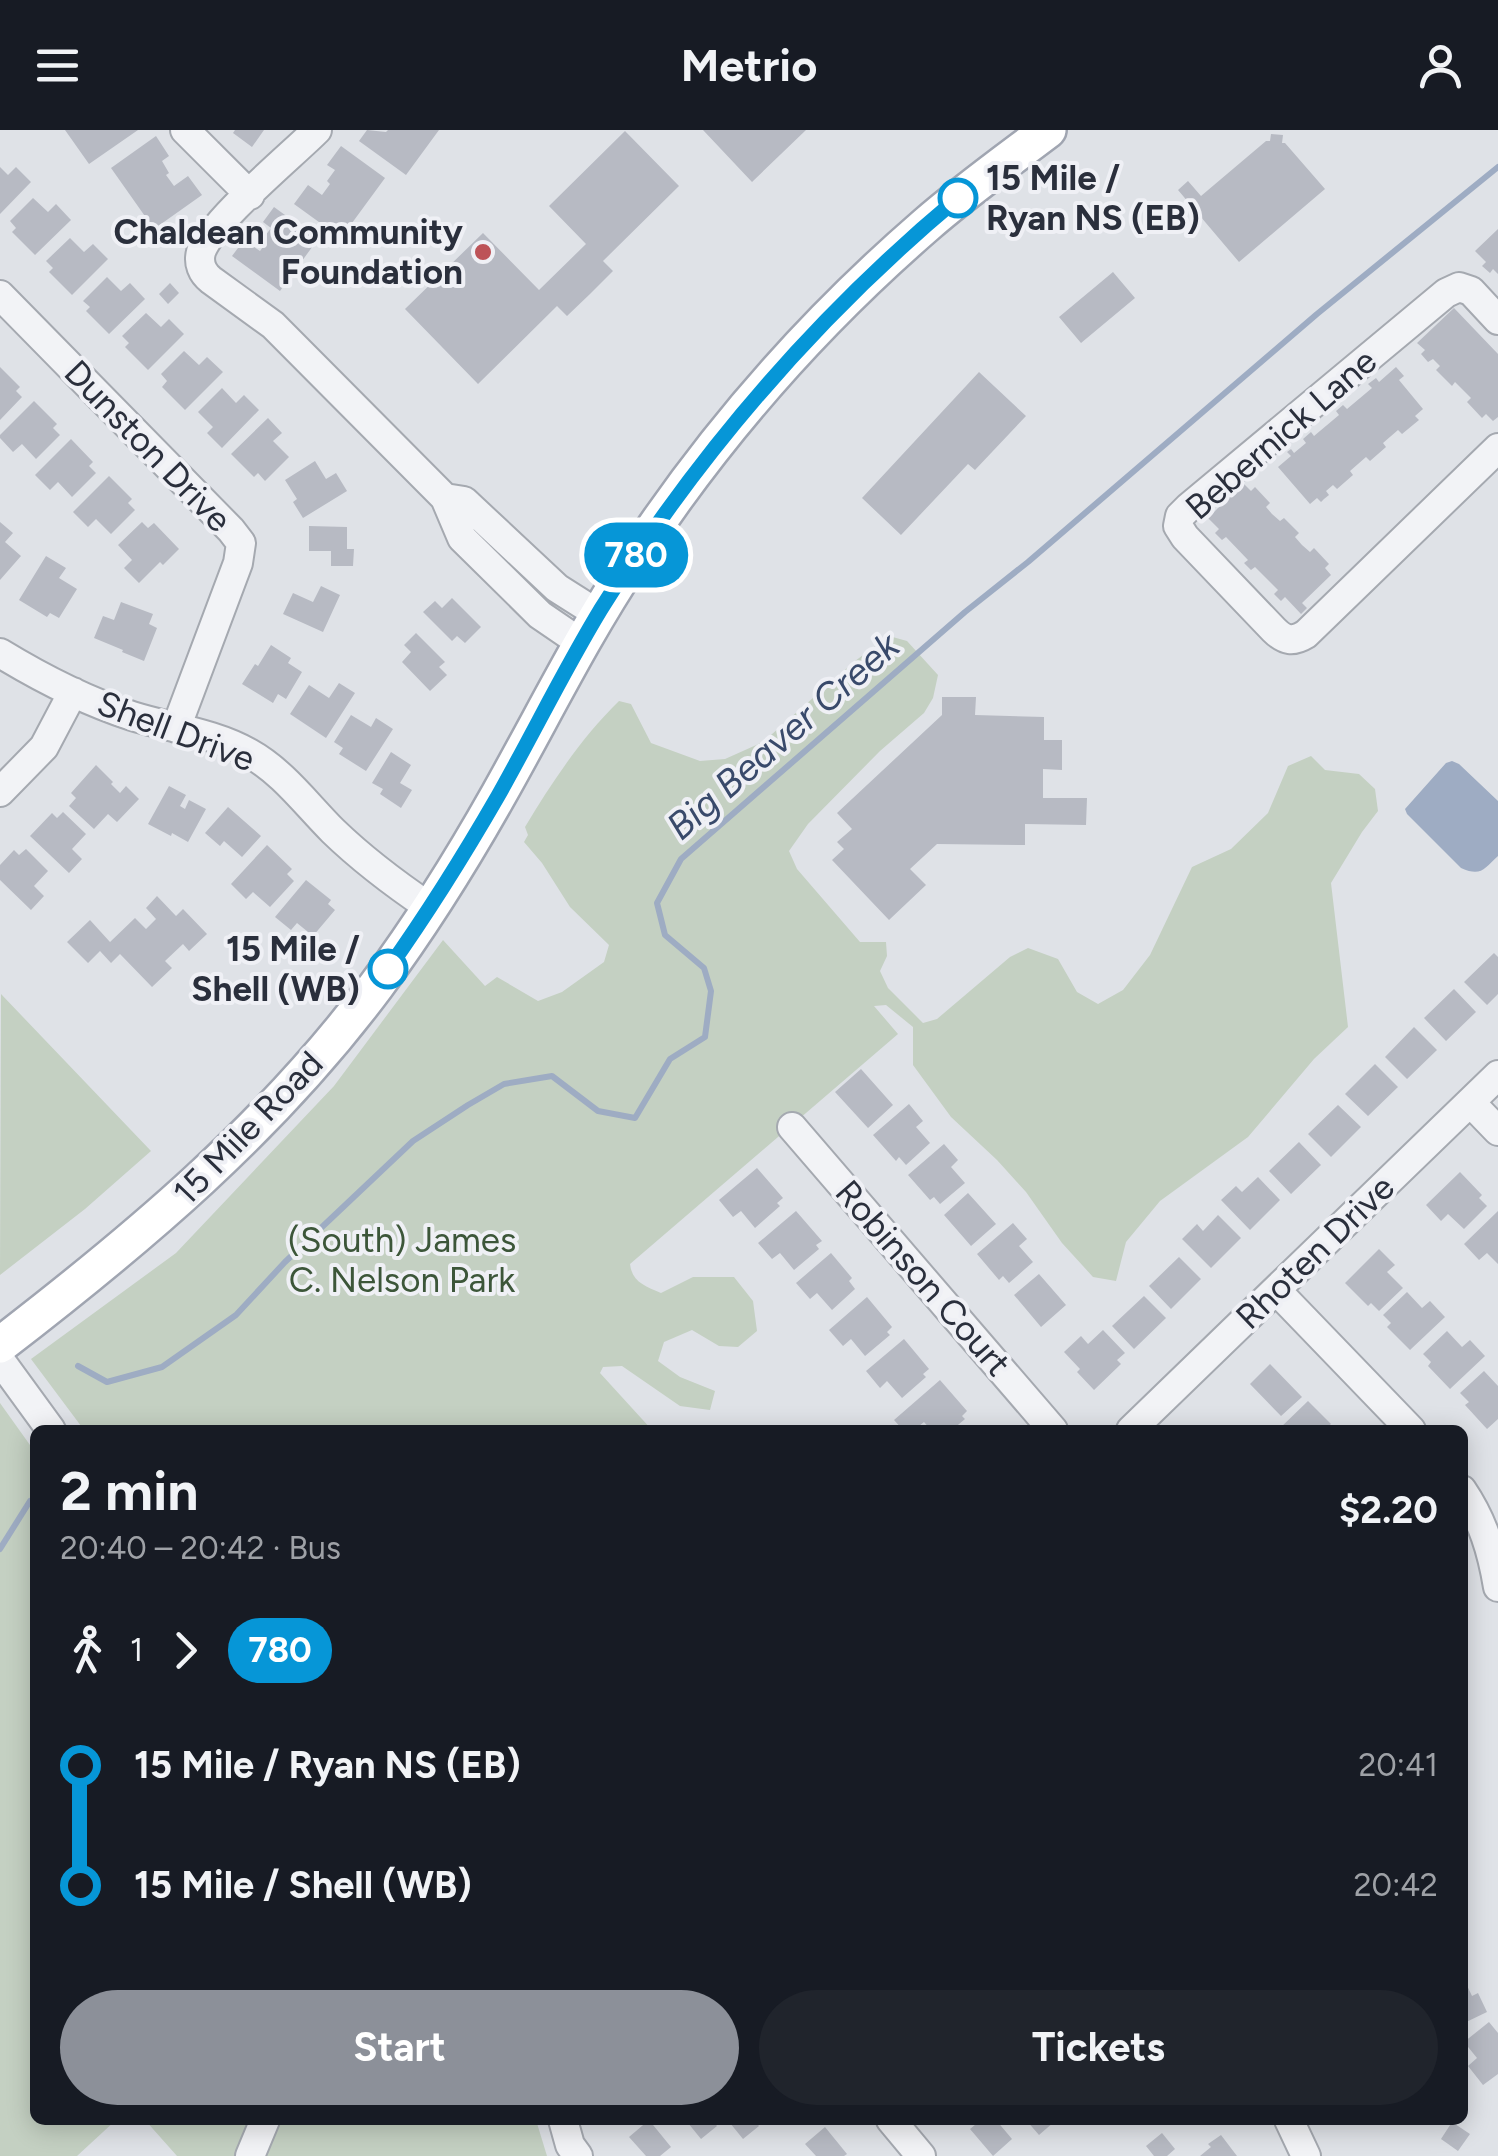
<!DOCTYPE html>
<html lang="en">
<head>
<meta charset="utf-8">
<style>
	body { margin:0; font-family:Figtree,sans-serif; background:#20242c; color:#f1f3f6; height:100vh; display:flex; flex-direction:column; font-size:38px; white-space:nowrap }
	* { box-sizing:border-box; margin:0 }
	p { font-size:32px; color:#9ea1a6 }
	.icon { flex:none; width:55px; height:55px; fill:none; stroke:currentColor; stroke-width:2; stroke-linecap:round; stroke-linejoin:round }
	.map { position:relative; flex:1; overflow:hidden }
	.details { position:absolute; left:30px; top:1295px; width:1438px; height:700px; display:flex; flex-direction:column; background:#171b24; border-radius:15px; box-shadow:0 5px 25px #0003 }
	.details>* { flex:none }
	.badge { padding:0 20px; border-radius:32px; font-size:35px; line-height:65px }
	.map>.badge { position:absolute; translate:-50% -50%; box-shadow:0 0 0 5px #fff }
	.legs { display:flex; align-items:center; gap:15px; height:110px; padding:0 30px; font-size:32px }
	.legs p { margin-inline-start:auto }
	.headline { display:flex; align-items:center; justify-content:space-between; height:170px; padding:0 30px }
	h1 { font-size:55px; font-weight:700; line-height:75px }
	.primary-button { display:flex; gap:20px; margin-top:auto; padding:20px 30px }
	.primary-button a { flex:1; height:115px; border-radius:60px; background:#8c9099; color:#fff; font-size:40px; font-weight:700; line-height:115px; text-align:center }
	.primary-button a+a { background:#20242c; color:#f1f3f6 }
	ul { padding:0 30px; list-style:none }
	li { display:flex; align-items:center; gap:35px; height:120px; font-size:38px }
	li i { display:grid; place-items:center; width:15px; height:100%; margin:0 12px; background:currentColor }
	li i::after { content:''; width:25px; height:25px; margin:-12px; border:8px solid; border-radius:50%; background:#171b24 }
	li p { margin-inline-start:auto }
	li:first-child i { background:linear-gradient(#0000 50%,currentColor 0) }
	li:last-child i { background:linear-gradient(currentColor 50%,#0000 0) }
	header { display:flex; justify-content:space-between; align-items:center; height:130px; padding:0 30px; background:#171b24; font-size:45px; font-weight:700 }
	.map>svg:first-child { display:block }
</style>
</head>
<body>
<header><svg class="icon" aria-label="menu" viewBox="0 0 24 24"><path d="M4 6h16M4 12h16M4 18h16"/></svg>Metrio<svg class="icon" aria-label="person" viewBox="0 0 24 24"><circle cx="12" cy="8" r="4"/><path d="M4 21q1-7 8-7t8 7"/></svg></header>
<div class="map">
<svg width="1498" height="2026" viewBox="0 0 1498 2026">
	<rect width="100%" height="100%" fill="#dfe2e7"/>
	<path fill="#c4d0c2" d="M889,506L907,511L938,545L933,568L924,583L880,621L808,694L789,721L797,739L860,812H886L887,826L880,841L888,858L923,893L937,889L1010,827L1028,818L1058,829L1077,862L1098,874L1123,860L1150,825L1192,737L1231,719L1268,683L1288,636L1311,626L1325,640L1359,644L1375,659L1378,681L1362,702L1331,753L1348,897L1314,929L1248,1007L1160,1071L1126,1112L1116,1151L1093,1147L1062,1113L1026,1062L997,1030L951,987L913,935V897L886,875L874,876L898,904L630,1134C632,1152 645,1156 661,1163L693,1147H734L753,1171L757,1201L738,1217L719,1216L692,1200L664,1212L658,1231L680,1247L715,1261L710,1280L680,1276L622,1236L603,1237L600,1243L652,1300H84L31,1229L176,1123L334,956L443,810L485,856L497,847L538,871L562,862L604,832L609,815L570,777L542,733L524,712L528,705L525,697C552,652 582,607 619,571L631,574L651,613L700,631L725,629L763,612L855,531Z
		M1,864L151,1021L85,1079L0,1145Z
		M0,1273L35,1322V1990H116L77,2026H0Z
		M145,1990H536L547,2026H177Z"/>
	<path fill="#9eacc3" d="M1452,631L1459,634L1498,671V726C1484,739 1481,747 1461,738L1407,684L1405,679L1446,633Z"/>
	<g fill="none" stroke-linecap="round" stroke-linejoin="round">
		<path stroke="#9eacc3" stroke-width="6" d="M78,1236L107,1252L162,1237L236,1185L285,1132L413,1011L468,975L504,954L552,946L598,981L635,988L670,929L705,907L711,861L704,838L665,805L657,773L681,729L965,482L1028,432L1317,184L1498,37
			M0,1419L30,1371"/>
	</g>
	<path fill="#b7bac3" d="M65,0H138L89,34Z
		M235,0H264L252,17L233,3Z
		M367,0L386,2L388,0H439L406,45L359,11Z
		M703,0H806L752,52Z
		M625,1L679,56L603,131L613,141L590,164L567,186L557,176L478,254L405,179L483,103L539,160L586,114L549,76Z
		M1271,4L1283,5L1282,13H1285L1325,59L1239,132L1178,60L1188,51L1201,66L1266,11H1270Z
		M156,6L169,26L162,31L169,43L166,45L174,56L188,46L202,65L154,99L111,38Z
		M341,16L385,48L341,108L294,74L308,55L322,65L330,54L327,51L335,40L327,35Z
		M0,37L8,45L16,37L31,52L0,84Z
		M33,68L48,82L56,74L71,90L35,125L12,102L16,98L10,91Z
		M274,77L318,109L280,161L232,126L244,110L260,121L266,113L262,110L271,98L263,92Z
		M1498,99V144L1493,139L1490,143L1482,136L1486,132L1475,121Z
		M70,108L84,122L93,114L108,129L72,165L49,142L53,138L46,131Z
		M1113,142L1135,168L1081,213L1059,187Z
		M107,147L121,161L130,153L145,169L109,204L86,181L90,177L83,171Z
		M170,153L179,163L168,174L159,164Z
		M1454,178L1498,224V287L1493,291L1486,284L1482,288L1467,272L1471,268L1455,252L1452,256L1436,240L1440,236L1433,229L1428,232L1421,224L1425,220L1417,213Z
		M146,183L161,197L169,189L184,204L148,240L125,217L129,213L122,206Z
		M184,221L199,235L207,227L223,242L185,280L162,257L167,251L161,244Z
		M0,237L20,257L16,261L22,267L0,290Z
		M1396,237L1404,246L1399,250L1423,279L1415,286L1419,290L1402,304L1398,300L1383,313L1386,317L1370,331L1366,327L1350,341L1353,345L1337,359L1333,355L1326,361L1329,365L1324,369L1321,372L1317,368L1310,374L1278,337L1291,326L1287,322L1291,319L1294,323L1306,313L1303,309L1311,302L1314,306L1339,285L1336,281L1343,275L1347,279L1372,258L1368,254L1376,248L1379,252Z
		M979,242L1026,286L975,340L968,334L901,405L862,368Z
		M222,258L236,273L244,265L259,280L222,318L207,303L213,297L198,282Z
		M34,271L57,294L53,298L60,305L36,329L22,314L13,322L0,308V305Z
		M268,288L282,303L273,311L289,327L265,351L258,343L254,347L231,324Z
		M71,309L93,332L89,336L96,343L72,367L58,352L50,360L35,345Z
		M315,331L326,349L336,343L347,361L303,388L293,372L297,369L285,350Z
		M109,346L132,369L128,373L135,380L111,404L96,389L88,397L73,382Z
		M1243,353L1251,361L1255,357L1270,373L1266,377L1272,384L1280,391L1284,388L1299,403L1295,407L1302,415L1310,422L1314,418L1329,434L1325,438L1331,445L1302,473L1307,478L1301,484L1285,467L1281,471L1274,464L1278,460L1255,437L1251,440L1244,433L1248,430L1226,407L1222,410L1215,403L1219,399L1208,388Z
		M0,392L13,403L5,412L21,426L0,450Z
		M142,392L148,398L154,393L179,419L163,435L160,432L139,453L124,438L132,430L118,415Z
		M309,396L347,397V419H354L353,436H331V421H309Z
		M46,426L66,438L59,448L77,459L59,488L50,483L47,487L19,470Z
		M321,456L340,465L323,502L283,484L293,463L313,472Z
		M452,468L481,497L465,513L457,506L452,511L423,482L435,471L442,478Z
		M121,472L153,484L149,494L157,498L144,531L122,522L123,520L94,508L103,486L114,490Z
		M416,503L445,532L439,537L447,545L430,561L402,532L411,522L404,515Z
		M271,515L291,528L288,533L302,542L286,569L278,564L273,573L242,554L255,534L258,536Z
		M339,553L355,563L326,608L290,584L309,555L329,568Z
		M942,567H976L975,585L1044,587V610H1062V640L1043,639V668H1087L1086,695L1025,694V715L937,714L910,739L926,755L889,790L832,730L844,719L837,712L852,699L837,683L942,585Z
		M351,585L371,597L376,588L393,599L366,641L339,624L343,618L334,612Z
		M391,622L411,635L400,653L412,660L401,678L380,664L383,659L372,653Z
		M96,635L113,652L111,654L120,663L126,656L139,669L117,692L108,684L94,699L69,676L76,668L71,663Z
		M169,656L186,665L180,676L185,679L189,670L206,679L188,712L172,703L171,706L148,694Z
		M228,677L261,706L242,727L224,711L220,716L205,703Z
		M63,682L86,704L72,719L82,729L69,743L30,706L52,683L57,688Z
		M267,715L292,739L287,744L294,751L270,777L253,762L246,769L231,754Z
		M26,719L48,741L34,756L44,766L31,780L0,750V735L14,720L19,725Z
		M306,750L331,770L328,774L335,780L313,806L297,793L291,800L275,787Z
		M157,766L176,786L183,779L207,804L189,821L183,814L165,831L172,838L152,857L120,824L111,833L100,821L88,833L67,812L90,790L110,812L135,788L146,799L156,789L146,778Z
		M1494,823L1498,827V864L1487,875L1464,852Z
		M1454,859L1476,882L1446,911L1424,888Z
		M1414,897L1437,920L1407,949L1385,927Z
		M1375,934L1398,957L1368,986L1345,964Z
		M861,939L893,975L868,998L835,962Z
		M909,974L923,991L916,997L930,1013L906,1035L899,1027L896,1031L873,1005Z
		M1338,975L1361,997L1331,1027L1308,1004Z
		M1299,1012L1321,1035L1291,1064L1269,1041Z
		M944,1014L958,1030L951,1037L965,1053L940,1074L934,1067L930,1070L908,1045Z
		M757,1038L783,1068L777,1073L780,1076L755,1098L741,1081L733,1087L719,1070Z
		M1460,1042L1482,1065L1479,1068L1487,1076L1464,1099L1448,1084L1441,1091L1426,1075Z
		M1258,1047L1280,1070L1250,1100L1221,1070L1236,1056L1242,1062Z
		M968,1063L996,1094L971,1116L944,1085Z
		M796,1081L822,1111L816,1115L819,1119L794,1140L780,1123L772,1129L758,1113Z
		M1498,1081V1134L1487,1123L1479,1130L1464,1114Z
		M1218,1085L1241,1108L1211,1138L1182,1109L1197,1094L1203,1101Z
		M1013,1093L1027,1109L1019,1116L1033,1132L1009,1153L1003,1146L999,1150L977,1124Z
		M1379,1119L1395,1135L1387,1142L1403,1158L1379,1181L1371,1173L1368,1176L1345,1153Z
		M831,1123L852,1148L849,1151L855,1159L832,1180L817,1163L810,1169L796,1153Z
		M1179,1127L1201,1149L1171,1179L1149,1156Z
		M1039,1144L1066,1175L1041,1197L1014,1165Z
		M1407,1162L1422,1178L1430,1171L1445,1187L1410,1220L1387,1197L1391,1193L1383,1185Z
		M1144,1166L1166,1188L1134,1219L1112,1196Z
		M867,1167L892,1197L887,1202L890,1205L865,1226L851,1209L843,1216L829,1200Z
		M1103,1200L1125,1223L1117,1230L1121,1234L1094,1260L1077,1242L1080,1239L1064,1222L1081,1206L1088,1214Z
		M1447,1201L1462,1217L1470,1210L1485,1226L1450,1259L1428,1236L1431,1232L1423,1224Z
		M904,1209L929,1239L923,1244L926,1247L902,1268L887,1251L880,1258L866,1241Z
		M1270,1234L1302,1267L1281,1286L1250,1254Z
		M1484,1241L1498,1256V1289L1487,1299L1465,1275L1469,1272L1460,1263Z
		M940,1250L967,1281L962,1286L965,1289L952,1300H931L924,1292L914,1300H903L894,1290Z
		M1308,1271L1331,1294L1327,1297L1330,1300H1278Z
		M1462,1845L1472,1866L1478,1863L1487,1882L1462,1894Z
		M1489,1892L1498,1903V1944L1483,1955L1468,1936L1477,1928L1464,1912Z
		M649,1990L671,2017L660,2026H646L629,2007Z
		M691,1990H712L717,1996L701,2009L688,1993Z
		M735,1990H754L759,1996L743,2009L730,1993Z
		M981,1990H996L1012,2009L993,2026L970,1999Z
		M1026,1990H1052L1054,1992L1039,2005Z
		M1452,1992L1470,2004L1458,2021L1441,2009Z
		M825,1997L847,2024L844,2026H816L805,2014Z
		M1162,2003L1175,2019L1167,2026H1154L1146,2016Z
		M1221,2005L1237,2026H1200L1211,2017L1208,2014Z"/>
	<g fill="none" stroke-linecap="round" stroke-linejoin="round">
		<defs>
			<path id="minor" d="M185,0L250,65
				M317,0C292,25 211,92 201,122C198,133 202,143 211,150L273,195L445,368L462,408L540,485L581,513
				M0,165L231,400L241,413L238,433L176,598
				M1498,190L1471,161L1459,157L1446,163L1189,377L1180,386L1178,396L1185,407L1274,500C1285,511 1293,512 1306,504L1498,318
				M445,368L464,371L557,458L598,484
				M0,523C41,548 86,571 132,586C170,598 214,603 249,623C283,642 306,674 333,701C363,730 395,754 429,777
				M0,662L44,617L73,562
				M1470,972L1498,1001
				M792,997L1053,1300
				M1276,1160L1411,1300
				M0,1230L51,1300
				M1131,1300L1498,945
				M1462,1360C1483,1391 1492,1421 1498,1457
				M563,1990L570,2015L578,2026
				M891,1990L921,2026
				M1289,1990L1306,2026
				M250,2026L265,1990"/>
			<path id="major" d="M0,1215C139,1108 270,998 376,856C419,798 463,728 499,664C543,586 582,506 632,431C713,307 814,192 926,95C965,61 1007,31 1048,0"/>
		</defs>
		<use href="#minor" stroke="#a5a9b0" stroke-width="32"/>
		<use href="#major" stroke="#a0a5b1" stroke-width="40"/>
		<use href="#minor" stroke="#f2f3f6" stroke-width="28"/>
		<use href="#major" stroke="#fff" stroke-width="35"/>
	</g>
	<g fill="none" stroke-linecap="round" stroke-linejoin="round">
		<defs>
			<path id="line-1" d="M388,839C427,784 464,725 498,666C533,604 564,540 601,479C698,324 818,185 958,68"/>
		</defs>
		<use href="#line-1" stroke="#fff" stroke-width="22"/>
		<use href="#line-1" stroke="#0696d7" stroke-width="15"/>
	</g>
	<g fill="#fff" stroke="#0696d7" stroke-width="5">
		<circle cx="958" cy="68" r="18"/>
		<circle cx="388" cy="839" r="18"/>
	</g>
	<circle fill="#bd5358" stroke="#eff0f5" stroke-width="4" cx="483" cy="122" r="10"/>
	<g text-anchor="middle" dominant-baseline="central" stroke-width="8" stroke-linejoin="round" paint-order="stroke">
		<g font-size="35" font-weight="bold" fill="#2a2f3c" stroke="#eff0f5" text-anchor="start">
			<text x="986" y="48">15 Mile /<tspan x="986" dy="40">Ryan NS (EB)</tspan></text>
			<text x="360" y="819" text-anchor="end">15 Mile /<tspan x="360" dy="40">Shell (WB)</tspan></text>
		</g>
		<g font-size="35" font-weight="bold" fill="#2a2f3c" stroke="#eff0f5" text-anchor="end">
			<text x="463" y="102">Chaldean Community<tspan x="463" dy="40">Foundation</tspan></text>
		</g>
		<g font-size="35" fill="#2a2f3c" stroke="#eff0f5">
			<text transform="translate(1281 304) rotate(-41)">Bebernick Lane</text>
			<text transform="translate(148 316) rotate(46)">Dunston Drive</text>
			<text transform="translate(176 601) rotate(21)">Shell Drive</text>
			<text transform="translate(248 998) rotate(-46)">15 Mile Road</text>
			<text transform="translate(1315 1122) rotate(-44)">Rhoten Drive</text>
			<text transform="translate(923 1148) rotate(49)">Robinson Court</text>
		</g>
		<g font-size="35" fill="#3c5639" stroke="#eff0f5">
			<text x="402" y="1110">(South) James<tspan x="402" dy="40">C. Nelson Park</tspan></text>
		</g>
		<g font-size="38" font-style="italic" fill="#394a6b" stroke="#eff0f5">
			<text transform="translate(783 606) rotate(-41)">Big Beaver Creek</text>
		</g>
	</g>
</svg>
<b class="badge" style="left:636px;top:425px;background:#0696d7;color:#fff">780</b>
<section class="details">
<div class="headline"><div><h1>2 min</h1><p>20:40 – 20:42 · Bus</p></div><b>$2.20</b></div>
<div class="legs"><svg class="icon" aria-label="walk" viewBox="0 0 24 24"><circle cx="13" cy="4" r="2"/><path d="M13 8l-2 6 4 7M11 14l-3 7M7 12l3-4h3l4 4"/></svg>1<svg class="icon" aria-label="forward" viewBox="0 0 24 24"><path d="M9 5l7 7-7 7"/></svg><b class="badge" style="background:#0696d7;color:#fff">780</b></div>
<ul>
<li><i style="color:#0696d7"></i><b>15 Mile / Ryan NS (EB)</b><p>20:41</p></li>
<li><i style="color:#0696d7"></i><b>15 Mile / Shell (WB)</b><p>20:42</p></li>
</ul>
<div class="primary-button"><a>Start</a><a>Tickets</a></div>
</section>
</div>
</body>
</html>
